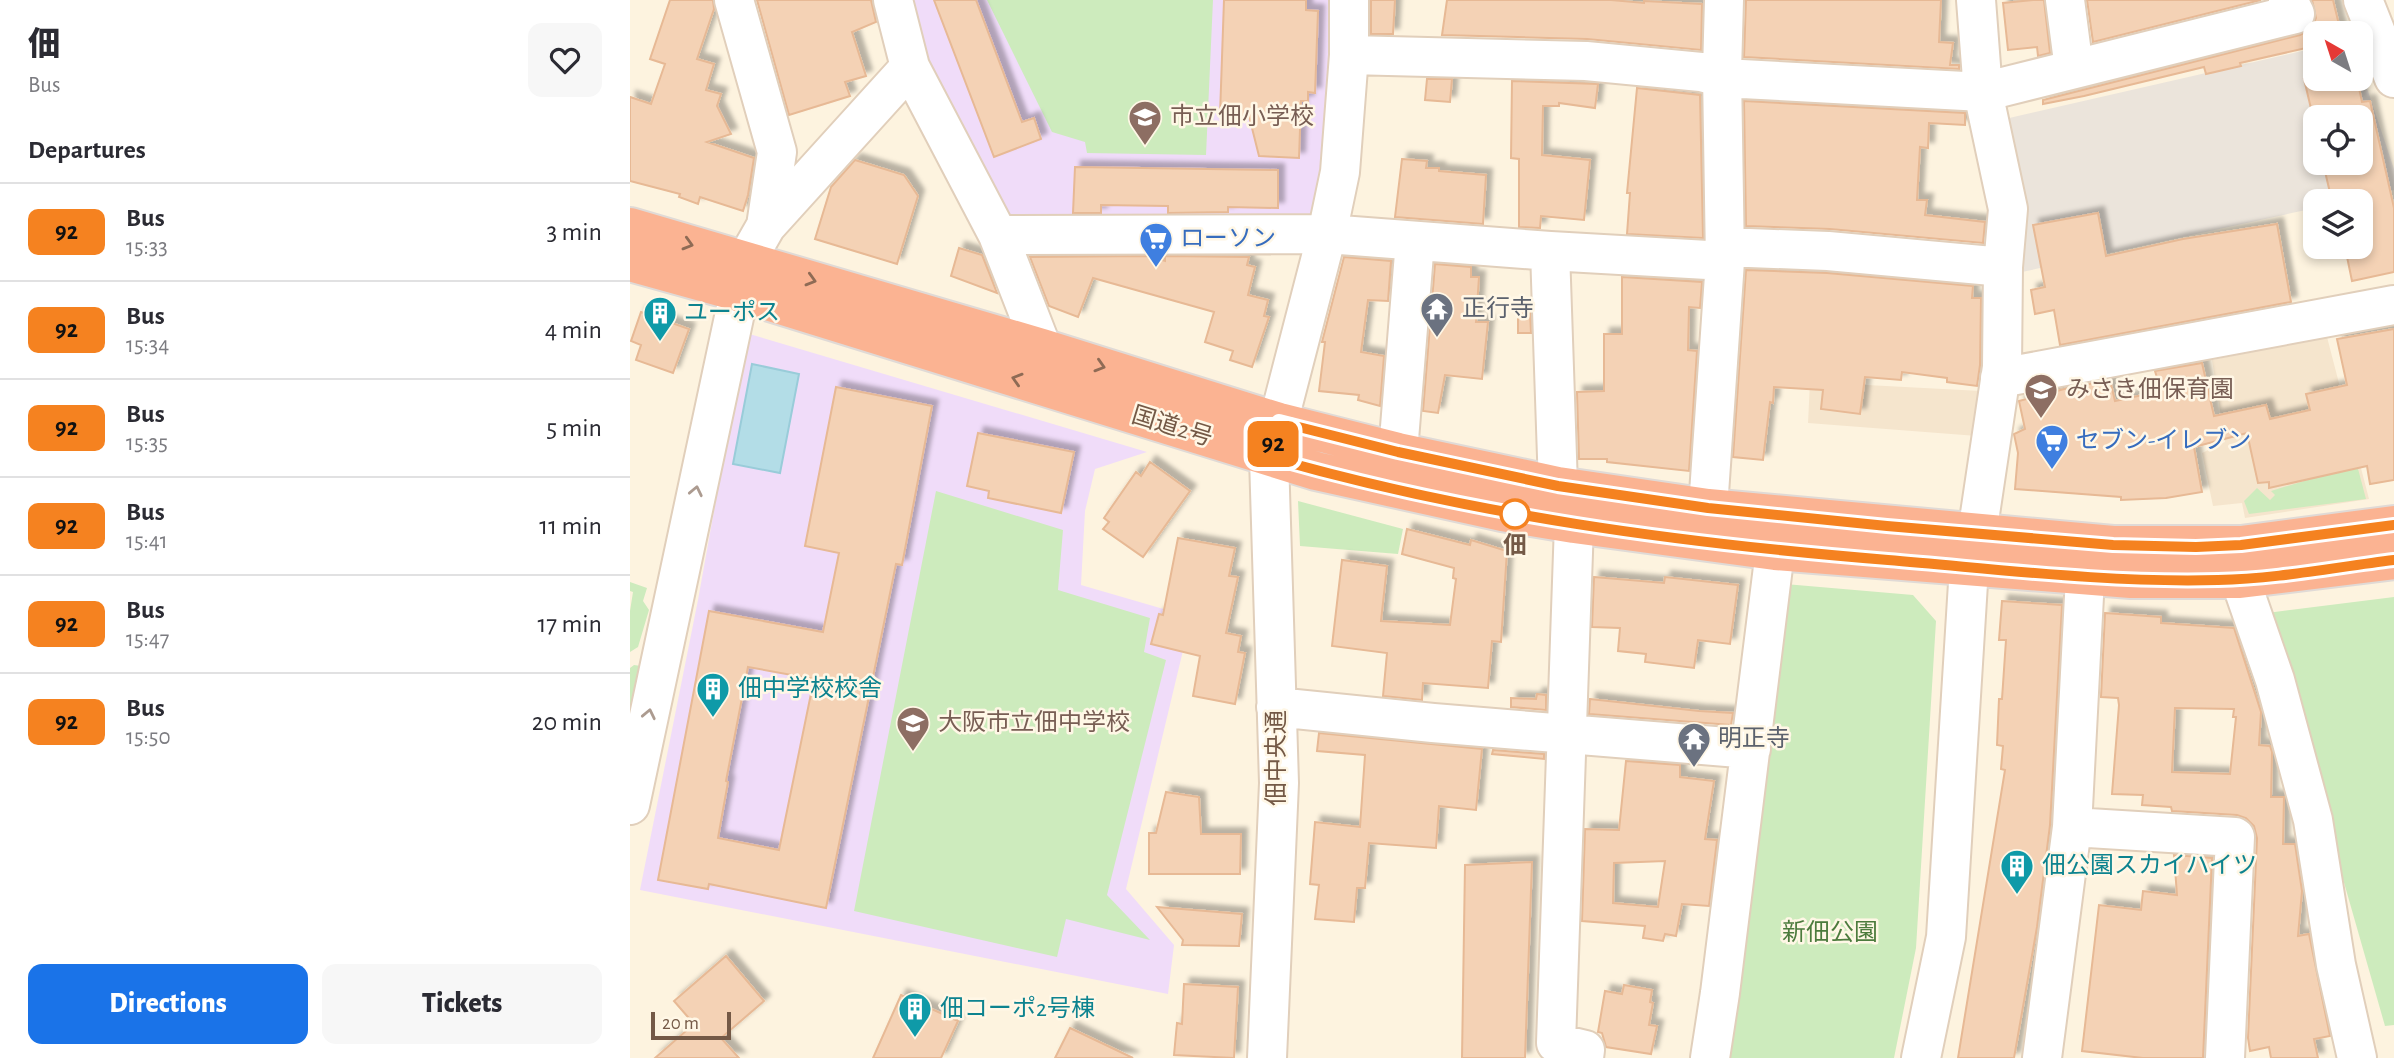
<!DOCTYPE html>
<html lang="en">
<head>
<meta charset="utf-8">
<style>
	body { margin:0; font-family:"Alegreya Sans","Noto Sans JP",sans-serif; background:#f7f7f7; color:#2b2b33; height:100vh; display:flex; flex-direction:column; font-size:26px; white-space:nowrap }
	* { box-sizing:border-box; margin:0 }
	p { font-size:23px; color:#7c7c81 }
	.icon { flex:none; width:38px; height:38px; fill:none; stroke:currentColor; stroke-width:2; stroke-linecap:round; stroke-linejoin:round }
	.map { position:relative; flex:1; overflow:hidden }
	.drawer { display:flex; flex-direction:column; background:#fff; width:630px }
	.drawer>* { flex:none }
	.badge { padding:0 14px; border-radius:10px; font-size:24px; line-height:46px }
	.needle { width:46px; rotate:321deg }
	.buttons { position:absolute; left:1673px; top:21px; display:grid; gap:14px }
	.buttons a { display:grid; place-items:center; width:70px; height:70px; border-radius:14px; background:#fff; box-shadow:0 4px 10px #0003; font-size:35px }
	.scale { position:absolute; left:21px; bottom:18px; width:80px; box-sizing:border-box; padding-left:7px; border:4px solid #745946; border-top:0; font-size:19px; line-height:24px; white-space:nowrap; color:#745946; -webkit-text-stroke:5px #fff7e6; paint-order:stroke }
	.map>.badge { position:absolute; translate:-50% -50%; box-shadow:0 0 0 4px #fff }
	h2 { padding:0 28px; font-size:26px; line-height:63px }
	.round { display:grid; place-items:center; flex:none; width:74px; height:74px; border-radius:14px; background:#f7f7f7 }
	.head { display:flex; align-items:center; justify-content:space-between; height:119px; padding:0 28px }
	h1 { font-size:33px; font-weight:800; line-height:52px }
	.cta { display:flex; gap:14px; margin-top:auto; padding:14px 28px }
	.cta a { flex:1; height:80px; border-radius:14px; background:#1a73e8; color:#fff; font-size:28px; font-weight:800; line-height:80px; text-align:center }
	.cta a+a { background:#f7f7f7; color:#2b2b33 }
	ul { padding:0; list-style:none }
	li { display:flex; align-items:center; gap:21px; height:98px; padding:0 28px; border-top:2px solid #e1e1e2 }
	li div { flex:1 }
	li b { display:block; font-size:26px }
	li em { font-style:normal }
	li .badge { min-width:77px; font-weight:700; text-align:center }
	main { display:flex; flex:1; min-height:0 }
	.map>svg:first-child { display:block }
</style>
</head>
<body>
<main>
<section class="drawer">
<div class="head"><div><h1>佃</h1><p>Bus</p></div><a class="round"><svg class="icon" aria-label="heart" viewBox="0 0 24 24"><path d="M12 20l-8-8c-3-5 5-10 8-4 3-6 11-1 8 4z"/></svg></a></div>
<h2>Departures</h2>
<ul>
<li><span class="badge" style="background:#f58220;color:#111">92</span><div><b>Bus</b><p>15:33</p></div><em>3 min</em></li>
<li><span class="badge" style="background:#f58220;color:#111">92</span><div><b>Bus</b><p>15:34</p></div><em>4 min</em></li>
<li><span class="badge" style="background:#f58220;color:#111">92</span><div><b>Bus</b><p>15:35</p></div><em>5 min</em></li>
<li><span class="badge" style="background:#f58220;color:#111">92</span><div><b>Bus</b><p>15:41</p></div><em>11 min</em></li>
<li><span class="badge" style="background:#f58220;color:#111">92</span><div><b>Bus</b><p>15:47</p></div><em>17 min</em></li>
<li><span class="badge" style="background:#f58220;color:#111">92</span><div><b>Bus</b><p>15:50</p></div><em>20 min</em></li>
</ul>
<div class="cta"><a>Directions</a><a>Tickets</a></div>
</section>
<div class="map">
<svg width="1764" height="1058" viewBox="0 0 1764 1058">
	<defs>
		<filter id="shadow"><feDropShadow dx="6" dy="-6" stdDeviation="2" flood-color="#0004"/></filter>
	</defs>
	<rect width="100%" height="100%" fill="#fdf3df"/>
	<path fill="#f5e5cd" d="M1697,337L1739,499L1615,518L1612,503L1583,506L1572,453L1595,442L1582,360Z
		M1180,382L1351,391L1347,436L1178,423Z"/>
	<path fill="#ebe4db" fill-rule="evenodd" d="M1685,48V79H1731V70L1764,169V190L1714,201H1685V208L1392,272L1389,190L1375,119ZM1685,117H1731V163H1685Z"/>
	<path fill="#f0dcf9" d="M273,0H705L694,219H377L295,79Z
		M116,333L517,452L465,469L455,511L451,585L561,617L496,889L544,945L538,994L10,890L68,600Z"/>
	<path fill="#cdebbd" d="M357,0H583L576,155L457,153L455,142L422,132Z
		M1727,465L1736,499L1619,514L1614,501L1627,488L1640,500L1645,495L1641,491Z
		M306,491L433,530L428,590L520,618L514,652L536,660L477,895L520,940L436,919L427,957L224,911Z
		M668,501L773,529L768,554L670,546Z
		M0,582L17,588L13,601L19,610L8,647L0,652V611L3,592L0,591Z
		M1155,584L1283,595L1306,621L1286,948L1264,1058H1093Z
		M1764,597V1025L1755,1026L1637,613Z
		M4,665L11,666L0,715V668Z"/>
	<path fill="#b3dde7" stroke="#99ccd9" stroke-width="2" d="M122,364L169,374L150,473L103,464Z"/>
	<path fill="#f4d2b5" stroke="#e7b995" stroke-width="2" fill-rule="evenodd" filter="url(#shadow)" d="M40,0H83L84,9L67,59L84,64L76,90L91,94L87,106L101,134L77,142L124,158L118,195L113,211L70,197L68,204L49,197L50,194L0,181V97L21,104L35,64L20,59Z
		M127,0H241L246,22L222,32L236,76L215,82L220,96L159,115Z
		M304,0H346L392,122L404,118L411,139L364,157Z
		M594,0H676V10L688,11L685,93L678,92V101H671L669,158L629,156L619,116L590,115Z
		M741,0H765L763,34H741Z
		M817,0H981L1014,3V1L1072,4L1071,50L957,39L812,35Z
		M1116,0H1311L1309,42L1323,43L1320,65H1329V69L1114,57Z
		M1403,0H1414L1420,53L1408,56L1407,47L1378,50L1373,3Z
		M1457,0H1631L1463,42Z
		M1682,0H1703L1711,33H1685V46L1610,63L1611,66L1576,74L1574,67L1454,96L1413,104V100L1670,35L1681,29L1686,18Z
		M797,79H822L820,102L795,100Z
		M1674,79H1727L1732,102L1740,101L1764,208V272L1722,281L1715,247H1731V196L1702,201L1693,163H1731V117H1683Z
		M882,81L968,84L965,108L929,103V106H913L912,155L960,160L954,220L911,216L910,228L889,227V159L881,158Z
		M1007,88L1070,95L1073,238L997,234L1000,193H997Z
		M1114,101L1335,113V125L1299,123L1298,148L1290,147L1287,200H1297L1295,215L1355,222L1353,243L1200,229L1116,226Z
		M772,159L797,161L796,168H809V171L856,175L853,224L765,217Z
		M225,160L274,175L288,196L267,264L185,239L201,187Z
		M445,167L648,170V208L598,207V212L538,213V206L471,205V213H443Z
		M1468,213L1476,256L1553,239L1647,224L1661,302L1430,345L1424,310L1405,314L1401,290L1415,287L1403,225Z
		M329,248L352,255L367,293L321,276Z
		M519,256L535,261V256L619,257L617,265L625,267L618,295L638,300L634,316L639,317L622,367L600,360L603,351L575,342L584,312L463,278L448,317L419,306L400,257Z
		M714,257L761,261L758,301L738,300L731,352L754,356L750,406L728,400L729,395L689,391L695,342H692Z
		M805,264L841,267V277H849L846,322H858L852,379L815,375L808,413L793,411Z
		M1116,270L1197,273L1343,286L1342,298H1351L1350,365L1347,386L1317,382V378L1272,372L1271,380L1235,377L1230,414L1191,409L1193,390L1144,387L1143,403L1140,402L1133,460L1103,457Z
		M992,277L1072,282L1070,308L1059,307L1058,350L1067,351L1059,471L977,462V459H949L947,392L974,391V334H992Z
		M11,312L59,329L43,373L6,360L11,345L1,341Z
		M888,313H900L901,333H888Z
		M1764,329V480L1740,484L1737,466L1639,488V482L1628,483L1617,433L1564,447L1572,492L1536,498L1491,500V497L1385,489L1388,453L1384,434L1395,429L1389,401L1438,388L1480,380L1485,401L1531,391L1525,371L1572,363L1584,416L1636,405L1640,419L1680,410L1676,394L1717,385L1707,339Z
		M206,387L302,406L272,565L266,564L196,908L79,884L78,889L28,880L79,611L193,632L209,553L175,546ZM118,667L184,679L149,850L88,838L98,782L96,781Z
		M348,433L444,452L431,513L358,498L359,491L337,486Z
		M520,462L560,491L513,557L473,529L479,522L474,518L506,472L511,476Z
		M777,529L840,545L841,540L877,551L871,642L862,641L858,688L793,683L792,700L753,696L757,653L702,646L712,560L757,566L751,621L820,625L826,579L823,578L824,568L772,554Z
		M548,538L605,548L599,576L608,577L596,633L611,636L608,652L615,653L605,704L563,696L570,656L521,644L529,614L533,615Z
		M964,577L1034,583L1035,577L1108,585L1100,644L1068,640L1064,668L1015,662L1016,654L988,651L990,628L962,627Z
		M1372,601L1432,605L1420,825L1407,927L1384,1058H1328L1375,770L1371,769L1373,746L1367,745L1369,699H1372L1376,640H1369Z
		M1475,613L1531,617V623L1604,628L1631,712L1629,745L1640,746L1642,752L1641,797H1654L1653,844H1665L1672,891L1668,936L1679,934L1700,1036L1684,1039L1688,1058H1641L1639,1047L1620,1051L1618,1038L1627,838L1624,826L1616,818L1607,815L1542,811L1541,807L1512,805L1513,795L1482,794L1489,705L1488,698L1471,697ZM1545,708L1604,709L1603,717H1606L1600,774L1542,772Z
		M907,694L916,695V710L881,707V698L906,699Z
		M960,699L1069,711L1103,713L1101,725L959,714Z
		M689,733L852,749L846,810L809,806L806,848L739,843L735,888H727L724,922L685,919L689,885L680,884L685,822L730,827L735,755L687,751Z
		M863,750L914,754V759L862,754Z
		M996,761L1050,765V777L1084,781L1075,839L1087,840L1079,906L1052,904L1046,936L1035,934L1033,941L1013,938L1015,926L952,921L955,829L989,830ZM1035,861L1028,907L983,903L984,863Z
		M536,792L569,797L571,834H611L610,874H519V833H526Z
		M1544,855L1582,858L1573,1058H1513L1452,1051L1469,905L1511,910L1513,891L1547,895Z
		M902,862L895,1058H832L835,865Z
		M527,907L612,914L609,946L552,945L553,940Z
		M96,956L134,1001L91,1038L109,1058H25L64,1024L44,1001Z
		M554,984L608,987L604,1058L544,1055L547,1023L552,1024Z
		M994,985L1022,990L1020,1002L1023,1003L1019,1025L1027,1026L1021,1054L976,1047L972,1033L968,1032L975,991L992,994Z
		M271,995L328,1021L311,1058H243Z
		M440,1028L503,1058H425Z"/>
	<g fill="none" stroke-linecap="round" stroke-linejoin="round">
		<defs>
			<path id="minor" d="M104,0L147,152L136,226
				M263,0L280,67L368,235L412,348
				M1435,0L1444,69
				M1733,0L1764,78
				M719,55L956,61L1071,72L1093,78L1353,92L1665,14L1658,0
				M368,235L697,234L920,251L1095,261
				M1094,247L1198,251L1373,267
				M920,251L928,486
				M1370,378L1764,305
				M768,452L785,241
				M1078,508L1095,261L1092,72L1094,0
				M944,524L926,1043L955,1050L954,1058
				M1611,547L1610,579L1645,680L1683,820L1706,965L1727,1058
				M646,707L803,723L1121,749
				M0,805L116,261L136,226L280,67
				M1442,827L1605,837L1595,1058
				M637,1058L649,783L639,458L697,234L710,172L719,55V0
				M1080,1058L1090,993L1145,551
				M1291,1058L1316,937L1339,567L1347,534L1372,367L1373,267L1378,209L1353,92L1346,0
				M1412,1058L1442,827L1455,577"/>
			<path id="highway" d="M0,227L412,348L649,422L768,452L928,486L1078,508L1483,545H1611L1764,525
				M0,262L108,292L686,471L872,512L944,524L1145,551L1501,579H1610L1764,560"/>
		</defs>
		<use href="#minor" stroke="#e1cfbb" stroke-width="42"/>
		<use href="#highway" stroke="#e0dad6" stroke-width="42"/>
		<use href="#minor" stroke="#fff" stroke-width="38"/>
		<use href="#highway" stroke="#fbb392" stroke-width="38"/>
	</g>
	<defs><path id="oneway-chevron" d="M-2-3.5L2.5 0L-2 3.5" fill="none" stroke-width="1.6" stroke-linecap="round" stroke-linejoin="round" transform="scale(1.75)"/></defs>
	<g stroke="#8f6b55">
		<use href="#oneway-chevron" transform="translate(58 244) rotate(16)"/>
		<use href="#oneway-chevron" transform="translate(181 280) rotate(16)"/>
		<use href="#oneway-chevron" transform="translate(470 366) rotate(17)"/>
		<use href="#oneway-chevron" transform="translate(387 379) rotate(-163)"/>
	</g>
	<g stroke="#ac9b90">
		<use href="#oneway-chevron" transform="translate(66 491) rotate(-78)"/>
		<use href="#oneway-chevron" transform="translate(19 714) rotate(-78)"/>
	</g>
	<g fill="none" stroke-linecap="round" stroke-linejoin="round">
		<defs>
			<path id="line" d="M1764,525L1611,545L1566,547L1483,545L1257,526L1078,508L928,486L768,452L649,422L639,457C841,515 1049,543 1258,560C1368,569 1478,583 1588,580C1647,579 1706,567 1764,560"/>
		</defs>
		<use href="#line" stroke="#fff" stroke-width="16"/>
		<use href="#line" stroke="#f58220" stroke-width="10"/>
	</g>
	<defs>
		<symbol id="school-pin" viewBox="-11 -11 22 30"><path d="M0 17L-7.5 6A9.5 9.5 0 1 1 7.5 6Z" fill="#8d6e63" stroke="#fff7e6"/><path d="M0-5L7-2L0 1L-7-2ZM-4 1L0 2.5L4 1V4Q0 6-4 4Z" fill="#fff"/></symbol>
		<symbol id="supermarket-pin" viewBox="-11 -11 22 30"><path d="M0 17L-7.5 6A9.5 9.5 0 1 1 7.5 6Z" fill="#3f7fe0" stroke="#fff7e6"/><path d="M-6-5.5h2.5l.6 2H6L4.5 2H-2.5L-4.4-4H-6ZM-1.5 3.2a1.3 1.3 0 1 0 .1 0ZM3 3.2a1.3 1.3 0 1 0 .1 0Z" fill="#fff"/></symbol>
		<symbol id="temple-pin" viewBox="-11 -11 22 30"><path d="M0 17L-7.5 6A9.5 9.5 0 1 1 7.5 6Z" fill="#6b7280" stroke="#fff7e6"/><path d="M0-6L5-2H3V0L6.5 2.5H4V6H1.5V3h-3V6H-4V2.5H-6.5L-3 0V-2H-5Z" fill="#fff"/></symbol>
		<symbol id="building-pin" viewBox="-11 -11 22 30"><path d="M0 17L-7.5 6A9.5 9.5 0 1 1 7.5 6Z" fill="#0f9aa8" stroke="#fff7e6"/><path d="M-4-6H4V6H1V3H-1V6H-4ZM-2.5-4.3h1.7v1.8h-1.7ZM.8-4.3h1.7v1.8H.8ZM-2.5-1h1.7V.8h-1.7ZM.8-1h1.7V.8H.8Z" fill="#fff"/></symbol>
	</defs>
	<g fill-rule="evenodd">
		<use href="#school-pin" x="496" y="98" width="38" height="52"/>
		<use href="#supermarket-pin" x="507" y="220" width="38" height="52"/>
		<use href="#temple-pin" x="788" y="290" width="38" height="52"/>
		<use href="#building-pin" x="11" y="294" width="38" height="52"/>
		<use href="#school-pin" x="1392" y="371" width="38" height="52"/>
		<use href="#supermarket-pin" x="1403" y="422" width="38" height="52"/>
		<use href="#building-pin" x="64" y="670" width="38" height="52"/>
		<use href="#school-pin" x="264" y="704" width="38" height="52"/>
		<use href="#temple-pin" x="1045" y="720" width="38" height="52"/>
		<use href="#building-pin" x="1368" y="847" width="38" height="52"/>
		<use href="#building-pin" x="266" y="990" width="38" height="52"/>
	</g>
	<circle fill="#fff" stroke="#f58220" stroke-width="3.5" cx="885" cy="514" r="14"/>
	<g text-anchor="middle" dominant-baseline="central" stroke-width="5" stroke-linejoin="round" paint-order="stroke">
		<g font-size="24" fill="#785e54" stroke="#fff7e6" text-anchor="start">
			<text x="540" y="117">市立佃小学校</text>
			<text x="1436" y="390">みさき佃保育園</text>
			<text x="308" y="723">大阪市立佃中学校</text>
		</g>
		<g font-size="24" fill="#366cbe" stroke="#fff7e6" text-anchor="start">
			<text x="550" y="239">ローソン</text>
			<text x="1446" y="441">セブン-イレブン</text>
		</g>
		<g font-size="24" fill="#5b616d" stroke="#fff7e6" text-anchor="start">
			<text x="832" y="309">正行寺</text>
			<text x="1088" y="739">明正寺</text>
		</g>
		<g font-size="24" fill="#0d838f" stroke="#fff7e6" text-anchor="start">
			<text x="54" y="313">ユーポス</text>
			<text x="108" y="689">佃中学校校舎</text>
			<text x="1412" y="866">佃公園スカイハイツ</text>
			<text x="310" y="1009">佃コーポ2号棟</text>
		</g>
		<g font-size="24" fill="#745946" stroke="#fff7e6">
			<text transform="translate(542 427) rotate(17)">国道2号</text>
			<text transform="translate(647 758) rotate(-90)">佃中央通</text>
		</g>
		<g font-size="24" font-weight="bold" fill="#745946" stroke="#fff7e6">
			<text x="885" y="546">佃</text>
		</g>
		<g font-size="24" fill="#4c7b3d" stroke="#fff7e6">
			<text x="1200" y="933">新佃公園</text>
		</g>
	</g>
</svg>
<div class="buttons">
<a><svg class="needle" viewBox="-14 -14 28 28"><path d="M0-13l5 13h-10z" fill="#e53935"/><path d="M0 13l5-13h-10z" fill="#7c7c81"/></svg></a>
<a><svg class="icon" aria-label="locate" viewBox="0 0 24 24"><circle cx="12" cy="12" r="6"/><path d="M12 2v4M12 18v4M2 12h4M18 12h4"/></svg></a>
<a><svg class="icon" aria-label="layers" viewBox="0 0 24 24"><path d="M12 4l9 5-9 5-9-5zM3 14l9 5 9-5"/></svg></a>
</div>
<div class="scale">20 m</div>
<b class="badge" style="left:643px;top:444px;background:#f58220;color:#111">92</b>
</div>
</main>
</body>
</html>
